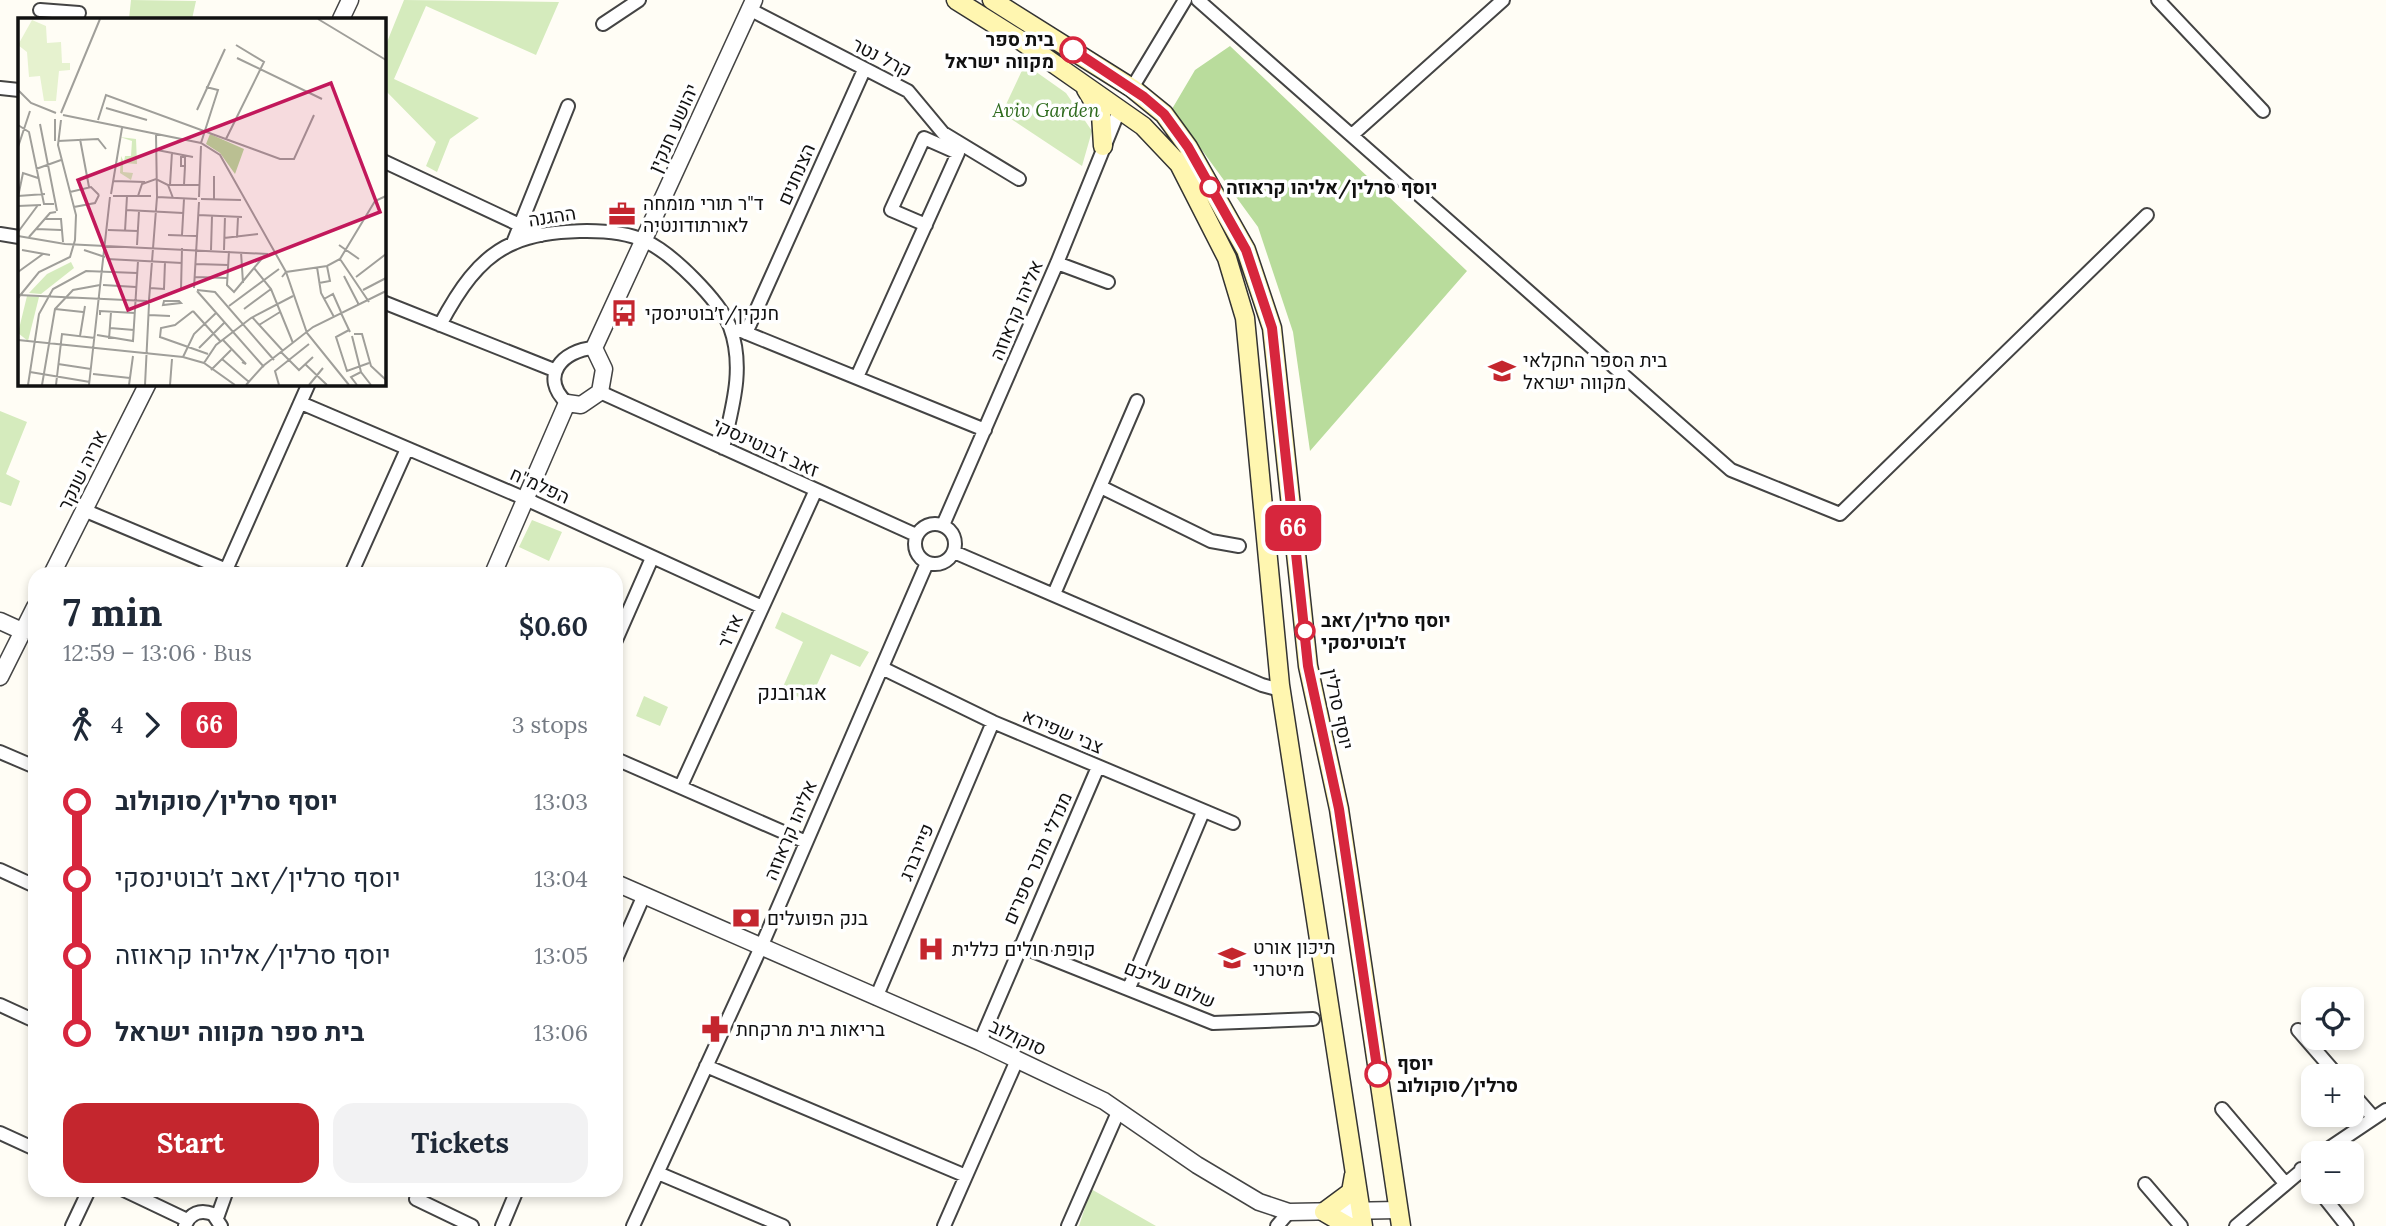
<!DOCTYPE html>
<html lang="en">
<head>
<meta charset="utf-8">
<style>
	body { margin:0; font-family:Lora,Heebo,serif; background:#f2f2f3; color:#1f2937; height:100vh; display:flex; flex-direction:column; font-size:26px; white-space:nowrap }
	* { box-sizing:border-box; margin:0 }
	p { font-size:23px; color:#747a83 }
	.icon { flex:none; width:38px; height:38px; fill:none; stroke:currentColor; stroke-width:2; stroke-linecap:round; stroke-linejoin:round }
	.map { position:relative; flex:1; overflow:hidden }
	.side { position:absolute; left:28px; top:567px; width:595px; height:630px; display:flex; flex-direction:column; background:#fff; border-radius:21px; box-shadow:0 4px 10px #0003 }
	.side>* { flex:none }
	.badge { padding:0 14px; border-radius:10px; font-size:24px; line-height:46px }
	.buttons { position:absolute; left:2301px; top:987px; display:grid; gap:14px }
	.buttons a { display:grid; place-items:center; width:63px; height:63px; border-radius:14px; background:#fff; box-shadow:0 4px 10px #0003; font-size:35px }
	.map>.badge { position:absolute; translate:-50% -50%; box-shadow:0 0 0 4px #fff }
	.legs { display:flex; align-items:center; gap:10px; height:77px; padding:0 35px; font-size:23px }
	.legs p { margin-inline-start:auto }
	.summary { display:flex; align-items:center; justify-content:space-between; height:119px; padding:0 35px }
	h1 { font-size:38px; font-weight:700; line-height:52px }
	.primary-button { display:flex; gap:14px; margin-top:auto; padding:14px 35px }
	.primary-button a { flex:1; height:80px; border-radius:21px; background:#c4262e; color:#fff; font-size:28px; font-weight:700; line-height:80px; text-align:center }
	.primary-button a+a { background:#f2f2f3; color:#1f2937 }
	ul { padding:0 35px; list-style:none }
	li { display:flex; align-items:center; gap:24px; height:77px; font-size:26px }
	li i { display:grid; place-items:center; width:10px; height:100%; margin:0 9px; background:currentColor }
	li i::after { content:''; width:18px; height:18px; margin:-9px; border:5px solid; border-radius:50%; background:#fff }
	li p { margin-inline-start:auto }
	li:first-child i { background:linear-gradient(#0000 50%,currentColor 0) }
	li:last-child i { background:linear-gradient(currentColor 50%,#0000 0) }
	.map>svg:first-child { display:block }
</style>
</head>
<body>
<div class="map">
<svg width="2386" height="1226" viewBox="0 0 2386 1226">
	<rect width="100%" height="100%" fill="#fffdf5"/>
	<path fill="#d5ebbd" d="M131,0L196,1L192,19H129Z
		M404,0L559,2L536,55L426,6L394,79L479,118L450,139L437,172L426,166L436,142L383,88V52Z
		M1025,64L1066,93L1092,131L1082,166L1002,113Z
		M0,411L27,422L6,474L20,481L11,506L0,502Z
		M532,520L562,532L549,561L519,547Z
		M782,612L869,652L860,667L831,654L809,702L782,689L803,642L775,628Z
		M644,696L668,707L660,726L636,716Z
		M1091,1189L1156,1226H1079Z"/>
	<path fill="#b9dc9c" d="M1230,46L1467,271L1310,451L1293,332L1258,227L1172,109L1195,70Z"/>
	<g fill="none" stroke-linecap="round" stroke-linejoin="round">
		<defs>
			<path id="minor" d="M1198,0L1731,470L1840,514L2147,215
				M2158,0L2263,111
				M749,9L908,91L943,133L1019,179
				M40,10L79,13
				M603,24L639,0
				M0,88L19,90
				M1132,88L1185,0
				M1352,135L1503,0
				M383,161L541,235
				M0,234L19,237
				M513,243L568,106
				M1057,263L1108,282
				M383,302L554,370
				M440,325C457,293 479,257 514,243C546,229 613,226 645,241C672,253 719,300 730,327C745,368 732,408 723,448
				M739,330L985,430
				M746,333L864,70
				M857,377L958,153L924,138L891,210L926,225
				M600,392L916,535
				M301,403L519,496L762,607
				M567,403C539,377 562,350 594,348
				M1101,487L1211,541L1239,546
				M86,511L236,574
				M915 544a20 20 0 1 1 40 0a20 20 0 1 1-40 0Z
				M943,525L1057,263L1120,108
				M954,552L1262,685L1273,688L1280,685
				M226,570L309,383
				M351,574L407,449
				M1054,594L1137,401
				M616,640L652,558
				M882,668L993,722L1233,823
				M0,752L35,767
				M616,759L806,842
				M681,786L815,492
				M0,870L35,886
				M1020,946L1213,1023L1313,1019
				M616,959L644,895
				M1129,988L1203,812
				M876,998L993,722
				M0,1005L35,1021
				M2298,1030L2338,1076
				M980,1042L1098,767
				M706,1066L966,1176
				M2352,1093L2373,1117
				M2222,1109L2285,1183
				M0,1133L35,1149
				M2322,1153L2386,1110
				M2301,1169L2314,1184
				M658,1173L783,1226
				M2145,1184L2181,1226
				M124,1190L187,1220
				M2320,1192L2347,1226
				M416,1199L472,1226
				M217,1218L227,1190
				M72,1226L89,1190
				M185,1226C190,1213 200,1209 213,1214L221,1226
				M502,1226L517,1190
				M633,1226L761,947L927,563
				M944,1226L1017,1060
				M1068,1226L1119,1110
				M1277,1226L1289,1212
				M2236,1226L2314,1160"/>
			<path id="tertiary" d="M341,19L350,0
				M52,574L148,383
				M493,574L567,403L581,405L600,392L604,369L594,348L754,0
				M0,621L22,631L33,630
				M0,677L35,607
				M616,883L980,1042L1104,1101L1197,1165L1259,1202L1289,1212L1398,1210"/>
			<path id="secondary" d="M956,0L1020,40L1143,126L1179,164L1227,258L1245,318L1280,685L1363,1226
				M992,0L1132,88L1164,114L1188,147L1246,250L1272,328L1308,666L1339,809L1401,1226
				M1086,89L1101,114L1103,146
				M1324,1212L1351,1192L1354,1175
				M1324,1212L1348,1226"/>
		</defs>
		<use href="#minor" stroke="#444" stroke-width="16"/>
		<use href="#tertiary" stroke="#444" stroke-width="19"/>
		<use href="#secondary" stroke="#333" stroke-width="21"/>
		<use href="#minor" stroke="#fff" stroke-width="12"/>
		<use href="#tertiary" stroke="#fff" stroke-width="16"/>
		<use href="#secondary" stroke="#fff6b0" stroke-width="18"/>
	</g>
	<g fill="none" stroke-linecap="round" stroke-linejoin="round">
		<defs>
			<path id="line-1" d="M1073,50L1144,97L1164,114L1188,147L1246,250L1272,328L1308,666L1339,809L1378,1074"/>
		</defs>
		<use href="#line-1" stroke="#fff" stroke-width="16"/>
		<use href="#line-1" stroke="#d7263d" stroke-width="10"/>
	</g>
	<defs>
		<symbol id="office-bare" viewBox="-9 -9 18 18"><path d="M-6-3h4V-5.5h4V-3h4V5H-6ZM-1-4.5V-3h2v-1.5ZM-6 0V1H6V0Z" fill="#c4262e" stroke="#fff" stroke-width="2.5" paint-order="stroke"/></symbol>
		<symbol id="bus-bare" viewBox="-9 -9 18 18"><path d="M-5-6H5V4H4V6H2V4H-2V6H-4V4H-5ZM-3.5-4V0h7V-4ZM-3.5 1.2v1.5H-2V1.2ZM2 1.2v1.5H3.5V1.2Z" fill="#c4262e" stroke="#fff" stroke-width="2.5" paint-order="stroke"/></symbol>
		<symbol id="school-bare" viewBox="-9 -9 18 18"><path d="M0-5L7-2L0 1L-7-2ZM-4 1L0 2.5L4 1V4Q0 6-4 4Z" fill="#c4262e" stroke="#fff" stroke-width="2.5" paint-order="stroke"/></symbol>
		<symbol id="bank-bare" viewBox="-9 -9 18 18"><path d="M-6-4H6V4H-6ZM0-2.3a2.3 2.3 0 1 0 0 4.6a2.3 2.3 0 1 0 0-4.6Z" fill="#c4262e" stroke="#fff" stroke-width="2.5" paint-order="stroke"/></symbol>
		<symbol id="hospital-bare" viewBox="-9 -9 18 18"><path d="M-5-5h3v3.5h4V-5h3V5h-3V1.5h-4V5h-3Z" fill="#c4262e" stroke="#fff" stroke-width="2.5" paint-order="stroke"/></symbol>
		<symbol id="pharmacy-bare" viewBox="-9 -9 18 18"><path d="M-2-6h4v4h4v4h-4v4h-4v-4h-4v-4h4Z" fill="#c4262e" stroke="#fff" stroke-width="2.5" paint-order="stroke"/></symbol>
	</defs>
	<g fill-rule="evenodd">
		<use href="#office-bare" x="603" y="195" width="38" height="38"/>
		<use href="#bus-bare" x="605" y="294" width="38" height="38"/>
		<use href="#school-bare" x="1483" y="352" width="38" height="38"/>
		<use href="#bank-bare" x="727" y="899" width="38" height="38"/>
		<use href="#hospital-bare" x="912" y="930" width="38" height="38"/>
		<use href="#school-bare" x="1213" y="939" width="38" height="38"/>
		<use href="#pharmacy-bare" x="696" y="1010" width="38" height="38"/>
	</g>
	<g fill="#fff" stroke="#d7263d" stroke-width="3.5">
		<circle cx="1073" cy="50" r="12"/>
		<circle cx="1210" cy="187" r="9"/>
		<circle cx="1305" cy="631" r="9"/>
		<circle cx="1378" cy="1074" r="12"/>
	</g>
	<g text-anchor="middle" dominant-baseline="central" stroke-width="7" stroke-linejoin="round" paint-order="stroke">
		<g font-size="19" font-weight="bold" fill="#111" stroke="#fff" text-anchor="start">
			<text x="1054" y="39" text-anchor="end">בית ספר<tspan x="1054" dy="22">מקווה ישראל</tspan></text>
			<text x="1226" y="187">יוסף סרלין/אליהו קראוזה</text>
			<text x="1321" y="620">יוסף סרלין/זאב<tspan x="1321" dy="22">ז׳בוטינסקי</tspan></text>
			<text x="1397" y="1063">יוסף<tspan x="1397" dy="22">סרלין/סוקולוב</tspan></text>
		</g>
		<g font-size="19" fill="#111" stroke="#fff">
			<text transform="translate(882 57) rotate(27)">קרל נטר</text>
			<text transform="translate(673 128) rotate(-66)">יהושע חנקין</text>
			<text transform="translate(796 174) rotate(-66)">הצנחנים</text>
			<text transform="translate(552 216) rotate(-9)">ההגנה</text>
			<text transform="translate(1016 310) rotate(-67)">אליהו קראוזה</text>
			<text transform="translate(766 447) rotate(25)">זאב ז'בוטינסקי</text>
			<text transform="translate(82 470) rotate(-64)">אריה שנקר</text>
			<text transform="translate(540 485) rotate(24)">הפלמ"ח</text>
			<text transform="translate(730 631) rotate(-66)">אז"ר</text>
			<text transform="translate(1339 709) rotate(78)">יוסף סרלין</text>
			<text transform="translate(1063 731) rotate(23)">צבי שפירא</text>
			<text transform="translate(790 830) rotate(-67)">אליהו קראוזה</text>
			<text transform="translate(916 852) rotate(-67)">פיירברג</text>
			<text transform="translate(1037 858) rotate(-66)">מנדלי מוכר ספרים</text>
			<text transform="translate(1170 984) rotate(22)">שלום עליכם</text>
			<text transform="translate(1018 1037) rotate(25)">סוקולוב</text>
		</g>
		<g font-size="19" font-style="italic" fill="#2f6b1f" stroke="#fff">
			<text x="1046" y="110">Aviv Garden</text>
		</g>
		<g font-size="19" fill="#111" stroke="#fff" text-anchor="start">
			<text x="643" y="203">ד"ר תורי מומחה<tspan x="643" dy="22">לאורתודונטיה</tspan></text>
			<text x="645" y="313">חנקין/ז׳בוטינסקי</text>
			<text x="1523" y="360">בית הספר החקלאי<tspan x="1523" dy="22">מקווה ישראל</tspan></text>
			<text x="767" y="918">בנק הפועלים</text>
			<text x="1253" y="947">תיכון אורט<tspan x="1253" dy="22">מיטרני</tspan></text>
			<text x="952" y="949">קופת חולים כללית</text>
			<text x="736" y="1029">בריאות בית מרקחת</text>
		</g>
		<g font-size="21" fill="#111" stroke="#fff">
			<text x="792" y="692">אגרובנק</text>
		</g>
	</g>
	<g transform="translate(18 18)">
		<rect width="368" height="368" fill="#fffdf5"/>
		<path d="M102,119L118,121L119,146L105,145V154L115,155L113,162L102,155L103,138L106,144L107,138H113L114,123ZM53,244L56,250L23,276L11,275L29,256ZM9,278L21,279L10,323L0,315Z" fill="#d5ebbd"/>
		<path d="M192,116L226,131L217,156L202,135L188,126Z" fill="#b9dc9c"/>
		<path d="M14,2L28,8L29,25L43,24L44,45H52V52L41,53L38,83H26L22,58L11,59L9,34L0,27Z" fill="#e6f2cf"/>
		<path fill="none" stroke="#a09f9a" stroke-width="2" d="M300,1L368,42M219,40L304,81M0,72L13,85L38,95M88,90L129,102M179,92L207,31M43,95L82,1M45,97L183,125L202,137L268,254L289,315L331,367M80,102L88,77L262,141H276L296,97M22,106L39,193M0,107L11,114L26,186H36M62,121L71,169M208,121L246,44L218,27M37,123V101M40,123L80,121L88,131M183,125L200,72L188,69M0,129L12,93M139,132L175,139M18,151L43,142M96,163L127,164M150,167H182M152,167L154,134M166,167L167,148V139H163V148H167M52,174L73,169L81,177M93,176L104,110M0,178L27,176M95,178H133M120,178L124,166L138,161L150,167L155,180M0,179L5,155L20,160M139,179L179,181M181,179L183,128M183,181L223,182M196,182V158M0,188L23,187M56,189L77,185L81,177M108,192L165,195M180,197L224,199M27,201H43L45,224M18,211L43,212M90,212L120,213M107,213L109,178M0,214L20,187M150,217L179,218M164,217L166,181M0,218L47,226L250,236M11,219L32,195L38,194M206,220L240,216M219,220L220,199M119,227L121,193M321,227L341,241M4,232L32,237M66,232L87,239M193,232L194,198M206,232L207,198M211,233L209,267L216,274L246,238M223,234L225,265M89,241L164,245M322,241L351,284M178,246L210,247M299,249L303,275L316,299M236,250L253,271L275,325M0,254L25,236M326,258L341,287M177,259L209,260M264,259L268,254L309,248L322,241L357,183L368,178M338,259L368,236M301,265L312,263L309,248M85,267L118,269M132,270L146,271L147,244M176,270L181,184M163,272L164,230M179,272L197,274L256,342M345,272L368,260M179,273L246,349M0,277L129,283M0,280L21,254L52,239L57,222L58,197L40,127L43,102M306,281L315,276L323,294M131,282L139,179L138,116M146,283H161L163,285L145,287ZM211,288L261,251M37,291L65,294M226,291L253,271M175,293L157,307L143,310L142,319L190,336M175,293L203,324M323,295L332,314M82,297V293L117,295M131,297L152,298M234,299L265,333M241,307L262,294M92,310L116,312M331,312L318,319L329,353L351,345M336,316H344L353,348L368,362M79,317L115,323L120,243M62,318L67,288M334,318L343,354L353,367M91,321L93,294M0,322L165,339L186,345L217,367M205,322L228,346L224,344M181,330L206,305M263,334L281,352L295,339M165,339L176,316L198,295M204,341L231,364M186,345L198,327L233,300L275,278M40,346L73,351M287,346L309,367M193,352L213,332M12,354L72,364M75,356L112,360M10,367L21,296L35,271L68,253L119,255M24,367L37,291L55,272L82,267M38,367L44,316L77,320M71,367L92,179M111,367L115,338M127,367L131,286M152,367L154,341M228,367L245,348L295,309L368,273M261,367L257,353L291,326M291,367L305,350M339,367L333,359L343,354"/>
		<path fill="#c2185b" fill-opacity="0.15" stroke="#c2185b" stroke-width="3.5" d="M313,65L362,194L110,292L60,162Z"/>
		<rect width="368" height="368" fill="none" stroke="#111" stroke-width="3.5"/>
	</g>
</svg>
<div class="buttons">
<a><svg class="icon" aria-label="locate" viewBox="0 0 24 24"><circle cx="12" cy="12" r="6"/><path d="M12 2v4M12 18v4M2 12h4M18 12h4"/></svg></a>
<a>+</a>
<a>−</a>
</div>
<b class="badge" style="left:1293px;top:528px;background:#d7263d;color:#fff">66</b>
<section class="side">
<div class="summary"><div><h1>7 min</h1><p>12:59 – 13:06 · Bus</p></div><b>$0.60</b></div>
<div class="legs"><svg class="icon" aria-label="walk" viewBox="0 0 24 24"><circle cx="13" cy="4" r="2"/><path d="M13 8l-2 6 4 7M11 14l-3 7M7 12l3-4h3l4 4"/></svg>4<svg class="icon" aria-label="forward" viewBox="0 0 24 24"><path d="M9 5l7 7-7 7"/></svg><b class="badge" style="background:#d7263d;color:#fff">66</b><p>3 stops</p></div>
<ul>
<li><i style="color:#d7263d"></i><b>יוסף סרלין/סוקולוב</b><p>13:03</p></li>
<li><i style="color:#d7263d"></i><span>יוסף סרלין/זאב ז׳בוטינסקי</span><p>13:04</p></li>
<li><i style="color:#d7263d"></i><span>יוסף סרלין/אליהו קראוזה</span><p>13:05</p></li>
<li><i style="color:#d7263d"></i><b>בית ספר מקווה ישראל</b><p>13:06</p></li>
</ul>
<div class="primary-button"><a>Start</a><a>Tickets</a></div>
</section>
</div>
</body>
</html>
